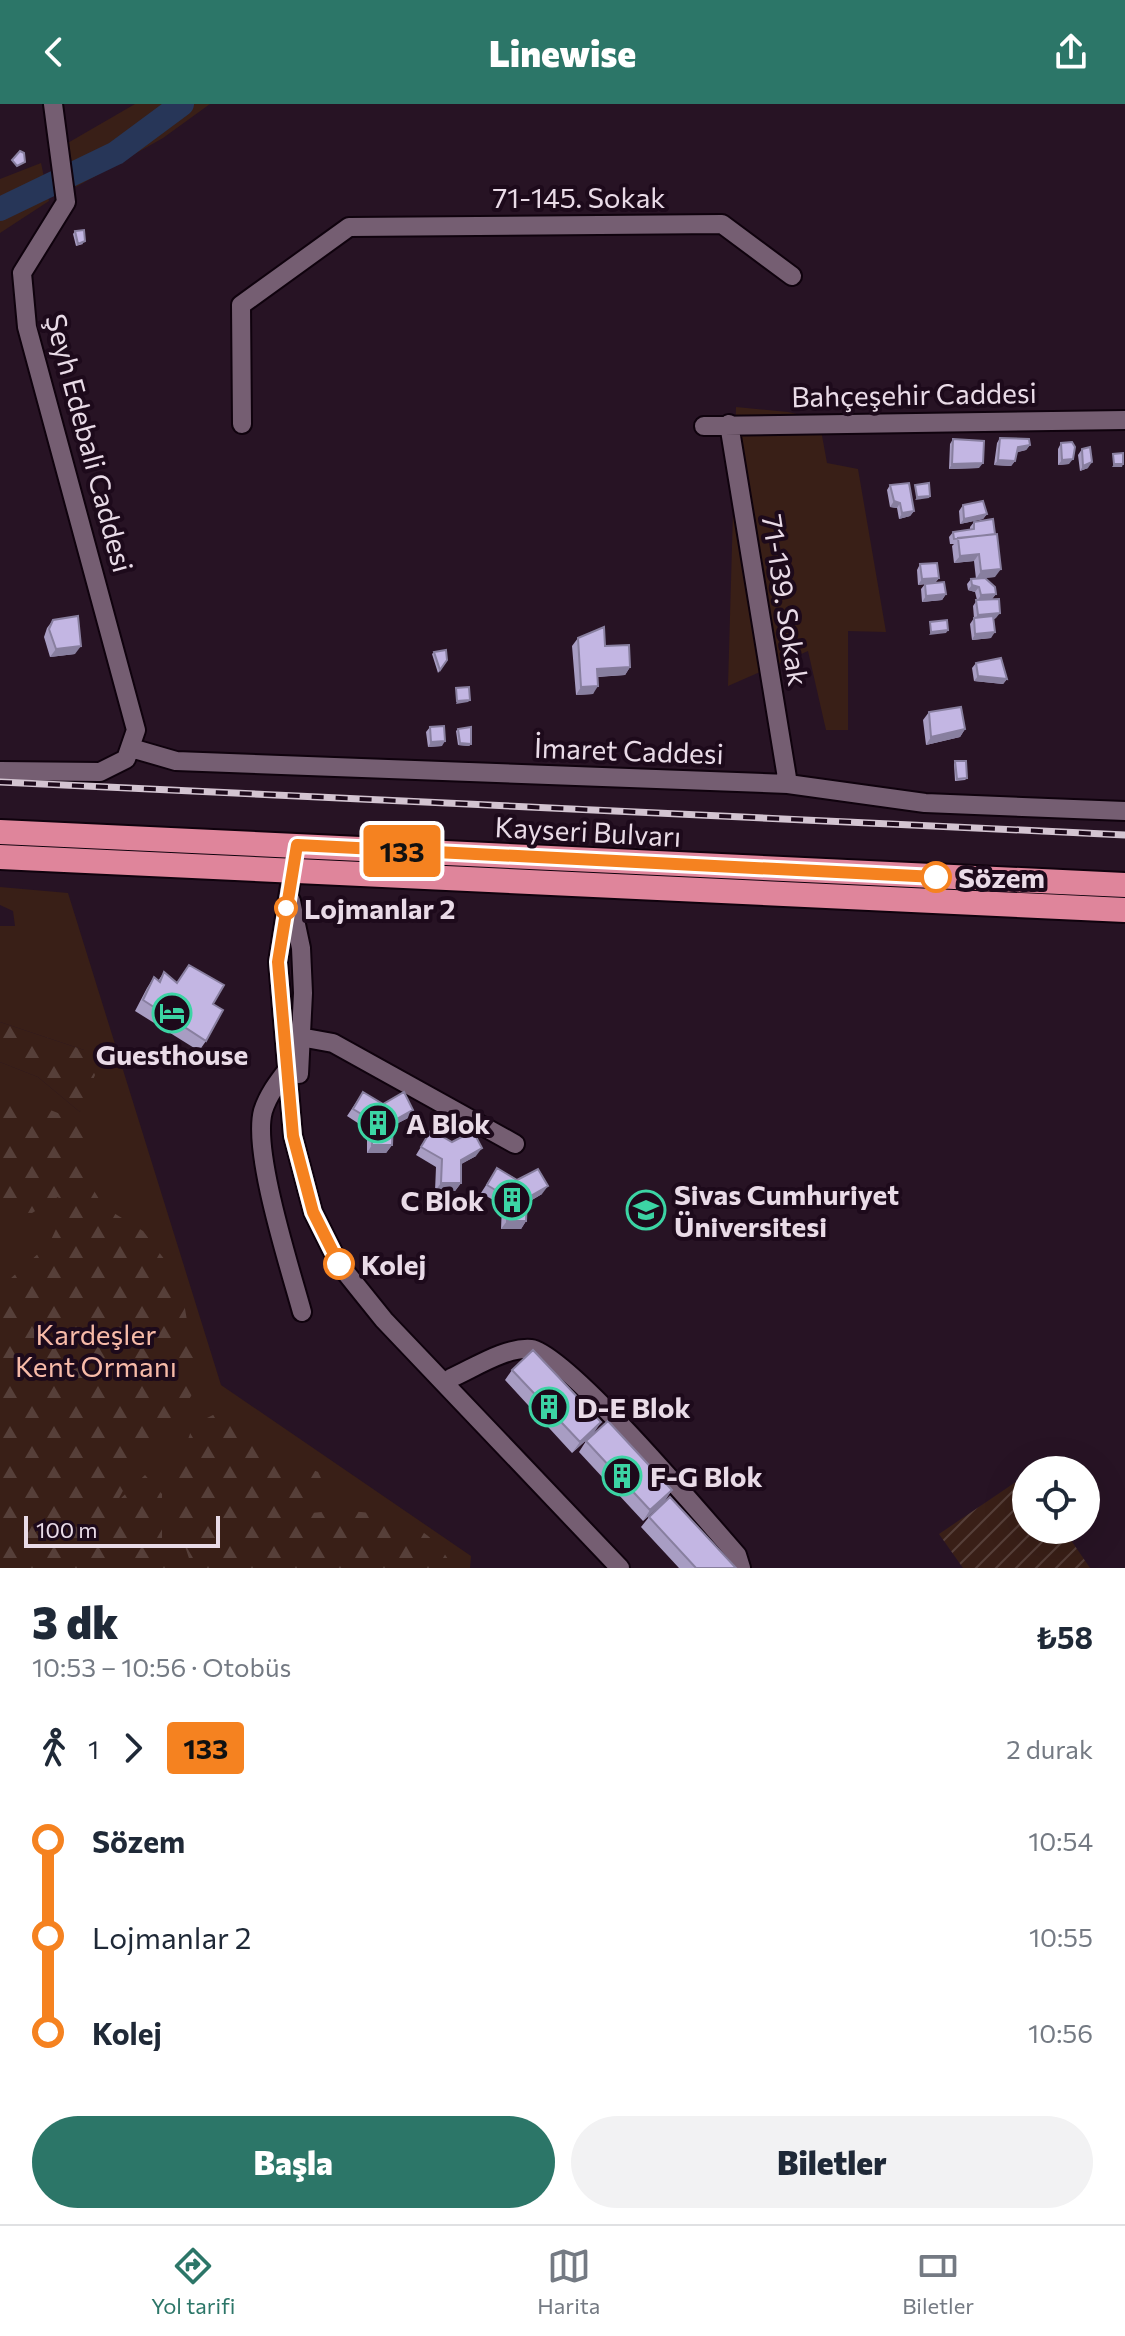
<!DOCTYPE html>
<html lang="tr">
<head>
<meta charset="utf-8">
<style>
	body { margin:0; font-family:Commissioner,sans-serif; background:#f2f2f3; color:#1f2937; height:100vh; display:flex; flex-direction:column; font-size:30px; white-space:nowrap }
	* { box-sizing:border-box; margin:0 }
	p { font-size:26px; color:#747a83 }
	.icon { flex:none; width:44px; height:44px; fill:none; stroke:currentColor; stroke-width:2; stroke-linecap:round; stroke-linejoin:round }
	.map { position:relative; height:1464px; overflow:hidden }
	.details { display:flex; flex-direction:column; background:#fff; flex:1 }
	.details>* { flex:none }
	.badge { padding:0 16px; border-radius:6px; font-size:28px; line-height:52px }
	.fabs { position:absolute; left:1012px; top:1352px; display:grid; gap:16px }
	.fabs a { display:grid; place-items:center; width:88px; height:88px; border-radius:50%; background:#fff; box-shadow:0 8px 32px #0002; font-size:40px }
	.scale { position:absolute; left:24px; bottom:20px; width:196px; box-sizing:border-box; padding-left:8px; border:4px solid #e9dbe7; border-top:0; font-size:22px; line-height:28px; white-space:nowrap; color:#e9dbe7; -webkit-text-stroke:6px #1d0a1b; paint-order:stroke }
	.map>.badge { position:absolute; translate:-50% -50%; box-shadow:0 0 0 4px #fff }
	.legs { display:flex; align-items:center; gap:12px; height:88px; padding:0 32px; font-size:26px }
	.legs p { margin-inline-start:auto }
	.overview { display:flex; align-items:center; justify-content:space-between; height:136px; padding:0 32px }
	h1 { font-size:44px; font-weight:800; line-height:60px }
	.primary-button { display:flex; gap:16px; margin-top:auto; padding:16px 32px }
	.primary-button a { flex:1; height:92px; border-radius:48px; background:#2c7668; color:#fff; font-size:32px; font-weight:800; line-height:92px; text-align:center }
	.primary-button a+a { background:#f2f2f3; color:#1f2937 }
	ul { padding:0 32px; list-style:none }
	li { display:flex; align-items:center; gap:28px; height:96px; font-size:30px }
	li i { display:grid; place-items:center; width:12px; height:100%; margin:0 10px; background:currentColor }
	li i::after { content:''; width:20px; height:20px; margin:-10px; border:6px solid; border-radius:50%; background:#fff }
	li p { margin-inline-start:auto }
	li:first-child i { background:linear-gradient(#0000 50%,currentColor 0) }
	li:last-child i { background:linear-gradient(currentColor 50%,#0000 0) }
	header { display:flex; justify-content:space-between; align-items:center; height:104px; padding:0 32px; background:#2c7668; color:#fff; font-size:36px; font-weight:800 }
	.dock { display:flex; justify-content:space-around; align-items:center; height:112px; border-top:2px solid #e0e1e3; background:#fff; font-size:22px; color:#747a83 }
	.dock a { display:grid; justify-items:center; gap:4px }
	.dock .current { color:#2c7668 }
	.map>svg:first-child { display:block }
</style>
</head>
<body>
<header><svg class="icon" aria-label="back" viewBox="0 0 24 24"><path d="M15 5l-7 7 7 7"/></svg>Linewise<svg class="icon" aria-label="share" viewBox="0 0 24 24"><path d="M12 15V3M7 8l5-5 5 5M5 13v7h14v-7"/></svg></header>
<div class="map">
<svg width="1125" height="1464" viewBox="0 0 1125 1464">
	<defs>
		<pattern id="forest-firs" width="22" height="20" patternUnits="userSpaceOnUse" patternTransform="scale(2)"><rect width="22" height="20" fill="#391f17"/><path d="M5 1l3.5 6h-7zM16 11l3.5 6h-7z" fill="#563f39"/></pattern>
		<pattern id="garden-furrows" width="10" height="10" patternUnits="userSpaceOnUse" patternTransform="scale(2)"><rect width="10" height="10" fill="#391f17"/><path d="M-1 1l2-2M0 10L10 0M9 11l2-2" fill="none" stroke="#563f39"/></pattern>
	</defs>
	<rect width="100%" height="100%" fill="#271324"/>
	<path fill="#391f17" d="M135,0H210L163,34L76,83L66,40Z
		M41,59L49,97L0,129V75Z
		M736,303L788,308L819,315L827,359L858,365L886,528L848,527V626H826L808,547L728,582Z
		M0,783L68,789L221,1281L471,1452L470,1464H0V958L38,973L80,1008L84,946L0,918V822H15L13,807L0,801Z"/>
	<path fill="url(#forest-firs)" d="M0,918L84,946L95,971L80,1008L38,973L0,958Z
		M0,986L73,1015L83,1032L91,1082L104,1103L143,1127L180,1176L193,1251V1289L170,1325L144,1347L117,1398L145,1371L162,1390V1435L171,1464H132L134,1451L116,1452V1464H0V1184L49,1140L65,1106L58,1093L32,1109L8,1108L0,1091Z
		M223,1306L238,1310L291,1356L318,1368L324,1380L301,1410C358,1403 424,1405 453,1464H192C185,1439 166,1395 174,1369C179,1353 188,1338 193,1321Z"/>
	<path fill="url(#garden-furrows)" d="M1026,1371V1426H1064L1090,1464H963L939,1430Z"/>
	<g fill="none" stroke-linecap="round" stroke-linejoin="round">
		<path stroke="#273658" stroke-width="24" d="M0,105L116,49L182,0"/>
		<defs>
			<path id="minor" d="M242,320L241,201L349,123L722,120L792,172
				M729,320L788,680
				M704,322L1125,316
				M131,644L176,657L788,680L925,699L1125,707
				M0,667L100,668L126,655L136,626L27,223L22,169L66,98L53,0
				M294,756L278,858L293,1032L313,1108L339,1160L384,1216L620,1464
				M291,797L301,844L303,889L299,970
				M300,933L333,939L515,1040
				M288,965C278,978 268,991 263,1007C252,1047 290,1164 302,1208
				M451,1274C474,1264 505,1243 531,1245C566,1249 707,1417 737,1451L741,1464"/>
			<path id="highway" d="M0,728L1125,781
				M0,753L1125,806"/>
		</defs>
		<use href="#minor" stroke="#0f020d" stroke-width="22"/>
		<use href="#highway" stroke="#0f020d" stroke-width="28"/>
		<use href="#minor" stroke="#755e72" stroke-width="18"/>
		<use href="#highway" stroke="#df859b" stroke-width="24"/>
		<defs>
			<path id="rail" d="M0,678L1125,731"/>
		</defs>
		<use href="#rail" stroke="#d3c4d1" stroke-width="7"/>
		<use href="#rail" stroke="#1d0a1b" stroke-width="4" stroke-dasharray="12" stroke-linecap="butt"/>
	</g>
	<path fill="#a89dc3" d="M75,127L83,140L76,142L73,130Z
		M1000,334L1030,341L1026,346L1017,348L1015,357L1011,362L994,361L997,339Z
		M953,335L979,364L949,365L950,340Z
		M1061,339L1069,360L1058,361V345Z
		M1082,345L1088,364L1080,367L1078,351Z
		M890,381L914,407L910,412L899,415L897,404L890,403L887,386Z
		M963,401L987,410L983,415L960,420L959,407Z
		M974,418L995,473L980,474L996,490L992,495L996,514L994,515L991,534L972,536L970,520L974,514L973,502L977,496L975,488L968,486L967,480L971,475H976L974,457L954,459L952,442L954,440H950L949,433L953,428L970,426V423Z
		M920,460L939,474L935,479L946,490L942,496L922,498L921,485L925,480L918,481L917,466Z
		M53,516L75,550L50,553L44,533L47,524Z
		M578,534L605,542L630,563L625,571L598,573L593,590L576,591L572,542Z
		M434,548L447,556L438,569L432,550Z
		M976,559L1007,575L1003,580L974,577L972,564Z
		M929,608L965,625L960,633L926,641L923,616Z
		M430,623L442,642L428,643L426,628Z
		M458,625L471,640L469,642L458,641L456,627Z
		M955,657L967,674L965,676L955,677L954,660Z
		M164,868L177,879L213,900L206,937L199,947L135,907L147,884L154,873L158,877Z
		M363,988L383,1000L413,1006L408,1014L392,1022V1041L386,1049H367V1025L347,1012Z
		M431,1026L476,1052L461,1060V1079L455,1087H435L436,1063L416,1051Z
		M497,1064L542,1090L527,1099L526,1117L521,1125H501L502,1101L481,1089Z
		M512,1266L594,1329L572,1349L505,1276Z
		M586,1337L665,1397L643,1417L579,1348Z
		M649,1413L736,1464H679L641,1423Z"/>
	<path fill="#887f9f" d="M1030,341L1026,346L1015,349L1018,343Z
		M1073,355L1069,360L1058,361L1062,356Z
		M998,356L1015,357L1011,362L994,361Z
		M1092,358L1088,364L1080,367L1083,362Z
		M983,359L979,364L949,365L952,360Z
		M1114,360H1123L1122,363H1112Z
		M930,392L929,394L915,396L917,393Z
		M894,397L900,399L897,404L890,403Z
		M914,407L910,412L899,415L902,409Z
		M987,410L983,415L960,420L964,415Z
		M979,450L974,457L954,459L960,452Z
		M1001,465L995,473L976,475L981,467Z
		M939,474L935,479L918,481L922,475Z
		M972,481L979,483L975,488L968,486Z
		M946,490L942,496L922,498L926,492Z
		M996,490L992,495L977,497L981,491Z
		M1000,509L996,514L974,516L978,511Z
		M948,526L946,529L929,531L931,528Z
		M995,528L991,534L972,536L975,530Z
		M81,542L75,550L50,553L56,545Z
		M630,563L625,571L592,573L597,565Z
		M978,572L1007,575L1003,580L974,577Z
		M598,582L593,590L576,591L581,583Z
		M470,596L468,598L456,600L457,597Z
		M965,625L960,633L926,641L931,633Z
		M445,637L442,642L428,643L431,638Z
		M460,639L471,640L469,642L458,641Z
		M413,1006L408,1014L387,1025L393,1017Z
		M372,1041H392L386,1049H367Z
		M482,1044L476,1052L456,1063L461,1056Z
		M441,1079H461L455,1087H435Z
		M548,1082L542,1090L521,1102L527,1094Z
		M507,1117H526L521,1125H501Z
		M601,1318L594,1329L572,1349L580,1338Z
		M672,1386L665,1397L643,1417L650,1406Z"/>
	<path fill="#c3b6e3" stroke="#887f9f" stroke-width="2" d="M20,47L24,49L25,58L17,62L12,56Z
		M84,126L85,137L78,140L75,127Z
		M1000,334L1029,335L1030,341L1018,343L1015,357L998,356Z
		M953,335L984,337L983,359L952,360Z
		M1072,338L1075,343L1073,355L1062,356L1061,339Z
		M1090,343L1092,358L1083,362L1082,345Z
		M1123,349V360H1114L1113,350Z
		M909,379L914,407L902,409L900,399L894,397L890,381Z
		M929,379L930,392L917,393L915,381Z
		M983,397L987,410L964,415L963,401Z
		M993,415L995,430L954,435L953,428L974,425V418Z
		M997,430L1001,465L981,467L979,450L960,452L958,434Z
		M937,459L939,474L922,475L920,460Z
		M985,474L995,483L996,490L981,491L979,483L972,481L971,475Z
		M944,478L946,490L926,492L925,480Z
		M999,495L1000,509L978,511L976,496Z
		M78,512L81,542L56,545L49,525L53,516Z
		M993,512L995,528L975,530L974,514Z
		M947,516L948,526L931,528L930,518Z
		M604,523L605,542L629,541L630,563L597,565L598,582L581,583L578,534Z
		M446,546L447,556L440,566L434,548Z
		M1001,554L1007,575L978,572L976,559Z
		M469,583L470,596L457,597L456,584Z
		M961,603L965,625L931,633L929,608Z
		M444,622L445,637L431,638L430,623Z
		M471,623V640L460,639L458,625Z
		M955,657H966L967,674L957,675Z
		M189,861L224,881L213,900L223,906L206,937L143,896L154,873L160,878L164,868L177,879Z
		M363,988L383,1000L404,988L413,1006L393,1017L392,1041H372L373,1017L353,1005Z
		M431,1026L452,1038L473,1027L482,1044L461,1056V1079H441L442,1055L421,1043Z
		M497,1064L517,1076L538,1065L548,1082L527,1094L526,1117H507V1093L487,1081Z
		M533,1246L601,1318L580,1338L512,1266Z
		M608,1317L672,1386L650,1406L586,1337Z
		M670,1393L736,1464H696L649,1413Z"/>
	<g fill="none" stroke-linecap="round" stroke-linejoin="round">
		<defs>
			<path id="line-1" d="M339,1160L313,1108L293,1032L278,858L297,741L936,773"/>
		</defs>
		<use href="#line-1" stroke="#fff" stroke-width="18"/>
		<use href="#line-1" stroke="#f58220" stroke-width="12"/>
	</g>
	<defs>
		<symbol id="hotel-ring" viewBox="-11 -11 22 22"><circle r="9.5" fill="#1d0a1b" stroke="#3cd4a4" stroke-width="1.5"/><path d="M-6-4.5h1.5V1H6V5H4.5V3h-9V5H-6ZM-4 0a1.8 1.8 0 1 1 3.6 0ZM.5 0V-2.5h3Q6-2.5 6 0Z" fill="#3cd4a4"/></symbol>
		<symbol id="building-ring" viewBox="-11 -11 22 22"><circle r="9.5" fill="#1d0a1b" stroke="#3cd4a4" stroke-width="1.5"/><path d="M-4-6H4V6H1V3H-1V6H-4ZM-2.5-4.3h1.7v1.8h-1.7ZM.8-4.3h1.7v1.8H.8ZM-2.5-1h1.7V.8h-1.7ZM.8-1h1.7V.8H.8Z" fill="#3cd4a4"/></symbol>
		<symbol id="university-ring" viewBox="-11 -11 22 22"><circle r="9.5" fill="#1d0a1b" stroke="#3cd4a4" stroke-width="1.5"/><path d="M0-5L7-2L0 1L-7-2ZM-4 1L0 2.5L4 1V4Q0 6-4 4Z" fill="#3cd4a4"/></symbol>
	</defs>
	<g fill-rule="evenodd">
		<use href="#hotel-ring" x="150" y="887" width="44" height="44"/>
		<use href="#building-ring" x="356" y="997" width="44" height="44"/>
		<use href="#building-ring" x="490" y="1074" width="44" height="44"/>
		<use href="#university-ring" x="624" y="1084" width="44" height="44"/>
		<use href="#building-ring" x="527" y="1281" width="44" height="44"/>
		<use href="#building-ring" x="600" y="1350" width="44" height="44"/>
	</g>
	<g fill="#fff" stroke="#f58220" stroke-width="4">
		<circle cx="936" cy="773" r="14"/>
		<circle cx="286" cy="804" r="10"/>
		<circle cx="339" cy="1160" r="14"/>
	</g>
	<g text-anchor="middle" dominant-baseline="central" stroke-width="8" stroke-linejoin="round" paint-order="stroke">
		<g font-size="28" fill="#e9dbe7" stroke="#1d0a1b">
			<text x="579" y="93">71-145. Sokak</text>
			<text transform="translate(914 290) rotate(-1)">Bahçeşehir Caddesi</text>
			<text transform="translate(90 339) rotate(75)">Şeyh Edebali Caddesi</text>
			<text transform="translate(786 496) rotate(81)">71-139. Sokak</text>
			<text transform="translate(629 646) rotate(2)">İmaret Caddesi</text>
			<text transform="translate(588 727) rotate(3)">Kayseri Bulvarı</text>
		</g>
		<g font-size="28" font-weight="bold" fill="#e9dbe7" stroke="#1d0a1b" text-anchor="start">
			<text x="958" y="773">Sözem</text>
			<text x="304" y="804">Lojmanlar 2</text>
			<text x="361" y="1160">Kolej</text>
		</g>
		<g font-size="28" font-weight="bold" fill="#e9dbe7" stroke="#1d0a1b" text-anchor="start">
			<text x="172" y="950" text-anchor="middle">Guesthouse</text>
			<text x="406" y="1019">A Blok</text>
			<text x="674" y="1090">Sivas Cumhuriyet<tspan x="674" dy="32">Üniversitesi</tspan></text>
			<text x="484" y="1096" text-anchor="end">C Blok</text>
			<text x="577" y="1303">D-E Blok</text>
			<text x="650" y="1372">F-G Blok</text>
		</g>
		<g font-size="28" fill="#f7baa8" stroke="#1d0a1b">
			<text x="96" y="1230">Kardeşler<tspan x="96" dy="32">Kent Ormanı</tspan></text>
		</g>
	</g>
</svg>
<div class="fabs">
<a><svg class="icon" aria-label="locate" viewBox="0 0 24 24"><circle cx="12" cy="12" r="6"/><path d="M12 2v4M12 18v4M2 12h4M18 12h4"/></svg></a>
</div>
<div class="scale">100 m</div>
<b class="badge" style="left:402px;top:747px;background:#f58220;color:#111">133</b>
</div>
<section class="details">
<div class="overview"><div><h1>3 dk</h1><p>10:53 – 10:56 · Otobüs</p></div><b>₺58</b></div>
<div class="legs"><svg class="icon" aria-label="walk" viewBox="0 0 24 24"><circle cx="13" cy="4" r="2"/><path d="M13 8l-2 6 4 7M11 14l-3 7M7 12l3-4h3l4 4"/></svg>1<svg class="icon" aria-label="forward" viewBox="0 0 24 24"><path d="M9 5l7 7-7 7"/></svg><b class="badge" style="background:#f58220;color:#111">133</b><p>2 durak</p></div>
<ul>
<li><i style="color:#f58220"></i><b>Sözem</b><p>10:54</p></li>
<li><i style="color:#f58220"></i><span>Lojmanlar 2</span><p>10:55</p></li>
<li><i style="color:#f58220"></i><b>Kolej</b><p>10:56</p></li>
</ul>
<div class="primary-button"><a>Başla</a><a>Biletler</a></div>
</section>
<nav class="dock">
<a class="current"><svg class="icon" aria-label="directions" viewBox="0 0 24 24"><path d="M12 3l9 9-9 9-9-9zM9 14v-3h6M13 9l2 2-2 2"/></svg>Yol tarifi</a>
<a><svg class="icon" aria-label="map" viewBox="0 0 24 24"><path d="M3 6l6-2 6 2 6-2v14l-6 2-6-2-6 2zM9 4v14M15 6v14"/></svg>Harita</a>
<a><svg class="icon" aria-label="tickets" viewBox="0 0 24 24"><path d="M3 7h18v10H3zM15 7v10"/></svg>Biletler</a>
</nav>
</body>
</html>
